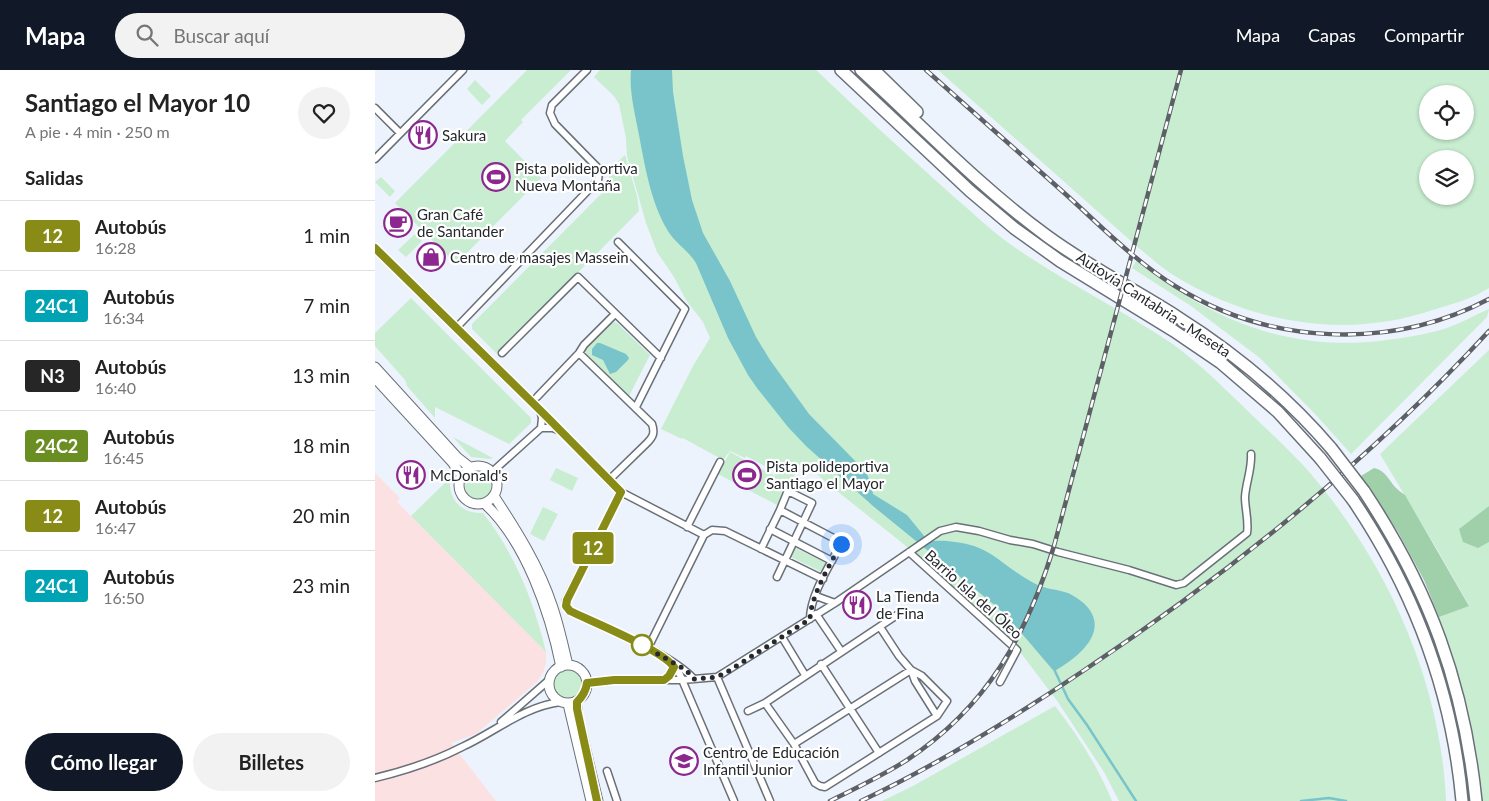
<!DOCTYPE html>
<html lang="es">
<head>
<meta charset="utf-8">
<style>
	body { margin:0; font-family:Lato,sans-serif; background:#f2f2f2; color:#222; height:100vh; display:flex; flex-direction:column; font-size:19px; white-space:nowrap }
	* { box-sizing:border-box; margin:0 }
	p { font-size:16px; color:#767676 }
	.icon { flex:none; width:28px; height:28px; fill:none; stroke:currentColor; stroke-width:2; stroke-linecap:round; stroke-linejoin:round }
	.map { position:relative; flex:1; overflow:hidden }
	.details { display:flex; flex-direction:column; background:#fff; width:375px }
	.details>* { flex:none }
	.badge { padding:0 10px; border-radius:4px; font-size:18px; line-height:32px }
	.controls { position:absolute; left:1044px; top:15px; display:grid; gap:10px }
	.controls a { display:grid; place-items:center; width:55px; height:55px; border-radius:50%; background:#fff; box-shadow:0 1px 4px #0004; font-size:25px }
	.you { position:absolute; width:25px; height:25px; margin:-12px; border:4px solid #fff; border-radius:50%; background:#1a73e8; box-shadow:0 0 0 8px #1a73e833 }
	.map>.badge { position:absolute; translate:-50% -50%; box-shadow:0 0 0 2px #fff }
	h2 { padding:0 25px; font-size:19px; line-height:45px }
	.round { display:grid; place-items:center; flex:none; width:52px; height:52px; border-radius:26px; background:#f2f2f2 }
	.summary { display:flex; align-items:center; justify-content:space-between; height:85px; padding:0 25px }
	h1 { font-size:24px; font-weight:700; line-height:38px }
	.cta { display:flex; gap:10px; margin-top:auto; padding:10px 25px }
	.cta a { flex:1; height:58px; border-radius:30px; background:#111827; color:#fff; font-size:20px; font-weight:700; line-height:58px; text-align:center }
	.cta a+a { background:#f2f2f2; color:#222 }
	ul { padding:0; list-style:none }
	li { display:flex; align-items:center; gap:15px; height:70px; padding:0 25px; border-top:1px solid #e0e0e0 }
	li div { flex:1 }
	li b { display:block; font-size:19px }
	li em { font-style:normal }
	li .badge { min-width:55px; font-weight:700; text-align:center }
	header { display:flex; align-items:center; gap:30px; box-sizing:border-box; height:70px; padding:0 25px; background:#111827; color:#fff }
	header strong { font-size:24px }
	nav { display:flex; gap:28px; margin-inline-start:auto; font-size:18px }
	.search { width:350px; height:45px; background:#f2f2f2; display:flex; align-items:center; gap:12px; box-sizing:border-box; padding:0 18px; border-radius:28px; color:#767676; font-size:19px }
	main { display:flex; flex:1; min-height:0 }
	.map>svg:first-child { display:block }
</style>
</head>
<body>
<header>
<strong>Mapa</strong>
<div class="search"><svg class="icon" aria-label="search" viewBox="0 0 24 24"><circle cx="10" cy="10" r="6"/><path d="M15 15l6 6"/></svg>Buscar aquí</div>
<nav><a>Mapa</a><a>Capas</a><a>Compartir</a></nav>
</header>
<main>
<section class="details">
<div class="summary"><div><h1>Santiago el Mayor 10</h1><p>A pie · 4 min · 250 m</p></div><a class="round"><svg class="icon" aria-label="heart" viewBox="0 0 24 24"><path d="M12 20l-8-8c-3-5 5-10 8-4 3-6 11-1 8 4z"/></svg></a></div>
<h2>Salidas</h2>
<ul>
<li><span class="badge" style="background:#888c16;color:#fff">12</span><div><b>Autobús</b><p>16:28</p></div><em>1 min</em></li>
<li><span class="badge" style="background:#00a3b4;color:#fff">24C1</span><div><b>Autobús</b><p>16:34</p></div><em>7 min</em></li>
<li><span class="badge" style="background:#262626;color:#fff">N3</span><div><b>Autobús</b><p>16:40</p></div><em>13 min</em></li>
<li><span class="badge" style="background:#6b8e23;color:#fff">24C2</span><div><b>Autobús</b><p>16:45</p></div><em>18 min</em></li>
<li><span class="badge" style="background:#888c16;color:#fff">12</span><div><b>Autobús</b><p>16:47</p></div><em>20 min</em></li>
<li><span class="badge" style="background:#00a3b4;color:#fff">24C1</span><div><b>Autobús</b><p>16:50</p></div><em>23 min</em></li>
</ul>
<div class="cta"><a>Cómo llegar</a><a>Billetes</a></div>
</section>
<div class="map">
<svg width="1114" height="731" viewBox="0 0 1114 731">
	<rect width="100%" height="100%" fill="#ecf3fd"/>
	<path fill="#fce1e3" d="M0,403L25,428L22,432L171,582V594L168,603L162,612L101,664L76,673L121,731H0Z"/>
	<path fill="#c8edd0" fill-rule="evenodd" d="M152,0H196L146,50L148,52L130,71L166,108L81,194L20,133Z
		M225,0H441C486,43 532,85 578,126C596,141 613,158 632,172C685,210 745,238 799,275C828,296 855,324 881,349C897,364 913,379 928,395C1009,486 1066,608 1071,731H744L729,702L683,632L636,570L531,476L452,413L434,397L426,392L404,436L343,404L355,382L400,406L401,402L371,386L370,388L355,381L348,390L308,368L307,369L286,359L318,296L335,268L328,252L311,230L299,207L282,182L271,153L252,86L251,68L244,34L239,26L219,7Z
		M563,0H1114V218C1097,229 1077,234 1058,240C968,270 874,253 795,203C785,196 775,187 765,179ZM1052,24H1090V61H1052ZM1052,89H1090V126H1052Z
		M100,10L116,26L107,35L92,19Z
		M250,85L262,126L264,141L122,284L97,259V254L229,121L234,111V100Z
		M6,107L20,121L15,127L0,112Z
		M40,164L47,171L31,187L23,180Z
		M761,191C835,249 910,281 1005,271C1027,268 1050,265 1072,258C1086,253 1100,245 1114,239L1112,247L976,384L942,346L885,288L816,236L757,198Z
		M36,228L156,348V353L134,374L60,337V348L32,316L30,310L0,276V263Z
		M240,252L242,253L275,285L254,326L210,282C213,272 230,256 240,252Z
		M1114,280V436L1084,459L1103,477L1114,472V731H1108C1102,668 1086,606 1064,547L1094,535L1059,474L1005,384Z
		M78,367L118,388L115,389L96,387Z
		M181,398L203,408L197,421L175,410Z
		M90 416a13 13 0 1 1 26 0a13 13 0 1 1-26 0Z
		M75,408C73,429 86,444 108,443C140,484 159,532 171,582L36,446Z
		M168,437L183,444L169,471L155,464Z
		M420,478L451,493L447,502L416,487Z
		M179 614a14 14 0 1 1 28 0a14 14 0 1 1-28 0Z
		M680,636C703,665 723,697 737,731H507L538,716Z"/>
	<path fill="#9fd0aa" d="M999,398C1011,401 1013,409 1020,417C1023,420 1027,423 1030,425L1094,536L1064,547L1049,510L1023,462L986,406Z
		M1114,436V472L1103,478L1088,472L1084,459Z"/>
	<path fill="#79c3cb" d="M256,0H297L298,22L308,86L317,130L328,163L355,211L381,267L395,290L434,344L491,402L495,411L498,424L532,445L554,472C564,470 570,471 580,472C617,476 627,496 657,512C668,519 681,519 693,523C701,527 709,532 714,539C733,565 700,589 680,601L677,599L643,559L622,537L498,436L431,376L413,357L382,318L373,305L353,268L321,193C313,180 300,173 293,161C276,133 270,97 264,65C260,43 254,22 256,0Z
		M222,273H225L251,284L254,288L253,290L241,302L235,304L228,290L217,285V279Z"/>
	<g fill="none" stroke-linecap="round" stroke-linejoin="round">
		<path stroke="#79c3cb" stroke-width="2.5" d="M679,599L693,629L712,655L761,731
			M926,731L954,728L971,731"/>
		<defs>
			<path id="street" d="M0,38L25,63
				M0,89L88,0
				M243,172L310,239L261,337
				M0,178L173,348L246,422L329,465
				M82,257L223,110L224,103L222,97L180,54L175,43L177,35L212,0
				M127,283L203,207L286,288
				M204,283L277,354C280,363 278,367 272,373L234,410
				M162,327L204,283L209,275L240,244
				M165,340L167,348L166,358
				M117,402L166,358H178L183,360
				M246,422L191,530V536L195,541C229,557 295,583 319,609
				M405,440L414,418
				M312,457L345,392
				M395,459L457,491
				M386,479L405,440L464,471L466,474C455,495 435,525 435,549
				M534,482L642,580L625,612
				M402,507L437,433L413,421
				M441,526L460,533
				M441,544L466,581
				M407,567L430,605
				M273,578L329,465L337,460L350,461L448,509
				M297,593L305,605L359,731
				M446,594L504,683
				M342,607L395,731
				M212,613L239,610H307L342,607L460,533L565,461L581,457L604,461L635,470L658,474L683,482L754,500L801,515L809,513L872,463C874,451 870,439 870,427C871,412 877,399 876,384
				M390,633L419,674L440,713L445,716L450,717L562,646L572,631L547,606L536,600L524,586L505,557
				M373,641L390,633L522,545
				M126,652L174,610
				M419,674L536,600L540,611L562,646
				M232,701L242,731
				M0,708C29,701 60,691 87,677C120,662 148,637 185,632"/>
			<path id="secondary" d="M0,297L82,387L96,398
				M0,308L77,392L87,406
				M84 415a19 19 0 1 1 38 0a19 19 0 1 1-38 0Z
				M119,426C142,461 164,496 177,535C184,555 188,575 193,595
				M109,433C151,471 175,543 186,597
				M174 614a19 19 0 1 1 38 0a19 19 0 1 1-38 0Z
				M201,631L203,647L223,731
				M193,634L216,731"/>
			<path id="highway" d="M466,0L595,121L639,158L685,191L799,261L846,293L903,342L945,388
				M486,0C547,56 605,117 672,166C714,197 761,220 804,248C861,284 912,327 956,378
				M499,0L542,42
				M989,421C1054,519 1089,614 1101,731
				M978,430C1040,522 1077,621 1087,731"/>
		</defs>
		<use href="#street" stroke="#697078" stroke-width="9"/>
		<use href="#secondary" stroke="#697078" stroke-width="11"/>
		<use href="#highway" stroke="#697078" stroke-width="14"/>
		<use href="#street" stroke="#fff" stroke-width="6"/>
		<use href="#secondary" stroke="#fff" stroke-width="9"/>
		<use href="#highway" stroke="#fff" stroke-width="11"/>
		<defs>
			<path id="rail" d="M551,0C596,40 642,81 687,121C723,153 758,190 800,216C893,275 1016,281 1114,229
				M455,731C481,718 507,706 532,690C612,637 652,565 679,476L806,0
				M486,731C564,694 637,649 708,601C855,503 994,391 1114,261"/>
		</defs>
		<use href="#rail" stroke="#5d6167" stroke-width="4.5"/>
		<use href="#rail" stroke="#fff" stroke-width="2.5" stroke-dasharray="8" stroke-linecap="butt"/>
		<defs>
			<path id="highway-bridge" d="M956,378L989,421
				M945,388L978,430"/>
		</defs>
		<use href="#highway-bridge" stroke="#697078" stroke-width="14" stroke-linecap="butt"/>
		<use href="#highway-bridge" stroke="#fff" stroke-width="11"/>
	</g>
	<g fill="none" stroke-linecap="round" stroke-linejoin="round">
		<defs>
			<path id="line" d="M0,178L173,348L246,422L192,530L191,536L195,541C218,552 287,580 299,597L294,606L289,610H239L212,613C211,621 208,626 202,632V639L222,731"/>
		</defs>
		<use href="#line" stroke="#fff" stroke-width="11"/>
		<use href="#line" stroke="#888c16" stroke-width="8"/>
		<path stroke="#25282c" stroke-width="5" stroke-dasharray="0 9" d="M267,575L311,600L319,609L342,607L352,602L435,549C436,525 455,495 466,474"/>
	</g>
	<defs>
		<symbol id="restaurant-ring" viewBox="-11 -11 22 22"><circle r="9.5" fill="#fff" stroke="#8b278f" stroke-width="1.5"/><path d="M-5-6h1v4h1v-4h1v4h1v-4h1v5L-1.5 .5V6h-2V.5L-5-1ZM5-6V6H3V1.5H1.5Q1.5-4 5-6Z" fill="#8b278f"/></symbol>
		<symbol id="stadium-ring" viewBox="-11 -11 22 22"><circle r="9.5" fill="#fff" stroke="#8b278f" stroke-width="1.5"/><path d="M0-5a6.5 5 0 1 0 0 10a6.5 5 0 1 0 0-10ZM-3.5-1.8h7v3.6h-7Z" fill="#8b278f"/></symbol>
		<symbol id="cafe-ring" viewBox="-11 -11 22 22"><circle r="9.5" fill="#fff" stroke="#8b278f" stroke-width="1.5"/><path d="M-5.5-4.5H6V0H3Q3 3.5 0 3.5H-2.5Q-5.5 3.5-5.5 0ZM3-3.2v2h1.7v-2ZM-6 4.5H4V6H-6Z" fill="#8b278f"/></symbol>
		<symbol id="shop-ring" viewBox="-11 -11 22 22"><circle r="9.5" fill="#fff" stroke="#8b278f" stroke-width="1.5"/><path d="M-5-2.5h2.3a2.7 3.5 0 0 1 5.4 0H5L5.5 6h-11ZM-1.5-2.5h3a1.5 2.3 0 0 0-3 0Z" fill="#8b278f"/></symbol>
		<symbol id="school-ring" viewBox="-11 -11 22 22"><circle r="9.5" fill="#fff" stroke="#8b278f" stroke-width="1.5"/><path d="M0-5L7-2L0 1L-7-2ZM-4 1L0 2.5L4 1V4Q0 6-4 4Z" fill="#8b278f"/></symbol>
	</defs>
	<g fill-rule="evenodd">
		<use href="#restaurant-ring" x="32" y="49" width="32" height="32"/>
		<use href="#stadium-ring" x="105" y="91" width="32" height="32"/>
		<use href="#cafe-ring" x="7" y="137" width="32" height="32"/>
		<use href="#shop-ring" x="40" y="171" width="32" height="32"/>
		<use href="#restaurant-ring" x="20" y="389" width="32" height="32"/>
		<use href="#stadium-ring" x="356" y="389" width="32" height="32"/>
		<use href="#restaurant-ring" x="466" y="519" width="32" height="32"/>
		<use href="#school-ring" x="293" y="675" width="32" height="32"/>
	</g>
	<circle fill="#fff" stroke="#888c16" stroke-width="2.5" cx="267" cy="575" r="10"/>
	<g text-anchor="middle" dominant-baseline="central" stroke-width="4.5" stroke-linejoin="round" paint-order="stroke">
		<g font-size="15" fill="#25282c" stroke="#fff" text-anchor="start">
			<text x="67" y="65">Sakura</text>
			<text x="140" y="98">Pista polideportiva<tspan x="140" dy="17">Nueva Montaña</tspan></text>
			<text x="42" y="144">Gran Café<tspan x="42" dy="17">de Santander</tspan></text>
			<text x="75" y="187">Centro de masajes Massein</text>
			<text x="391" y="396">Pista polideportiva<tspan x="391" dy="17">Santiago el Mayor</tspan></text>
			<text x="55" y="405">McDonald's</text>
			<text x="501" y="526">La Tienda<tspan x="501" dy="17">de Fina</tspan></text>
			<text x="328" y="682">Centro de Educación<tspan x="328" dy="17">Infantil Junior</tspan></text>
		</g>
		<g font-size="15" fill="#25282c" stroke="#fff">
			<text transform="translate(779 234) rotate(33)">Autovía Cantabria - Meseta</text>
			<text transform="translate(599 524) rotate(42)">Barrio Isla del Óleo</text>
		</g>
	</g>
</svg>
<div class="controls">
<a><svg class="icon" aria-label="locate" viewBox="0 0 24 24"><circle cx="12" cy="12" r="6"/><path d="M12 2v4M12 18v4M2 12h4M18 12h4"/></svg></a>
<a><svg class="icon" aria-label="layers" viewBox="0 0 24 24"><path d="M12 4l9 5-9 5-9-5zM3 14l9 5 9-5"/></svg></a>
</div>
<div class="you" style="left:466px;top:474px"></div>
<b class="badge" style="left:218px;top:478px;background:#888c16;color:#fff">12</b>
</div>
</main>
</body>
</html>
